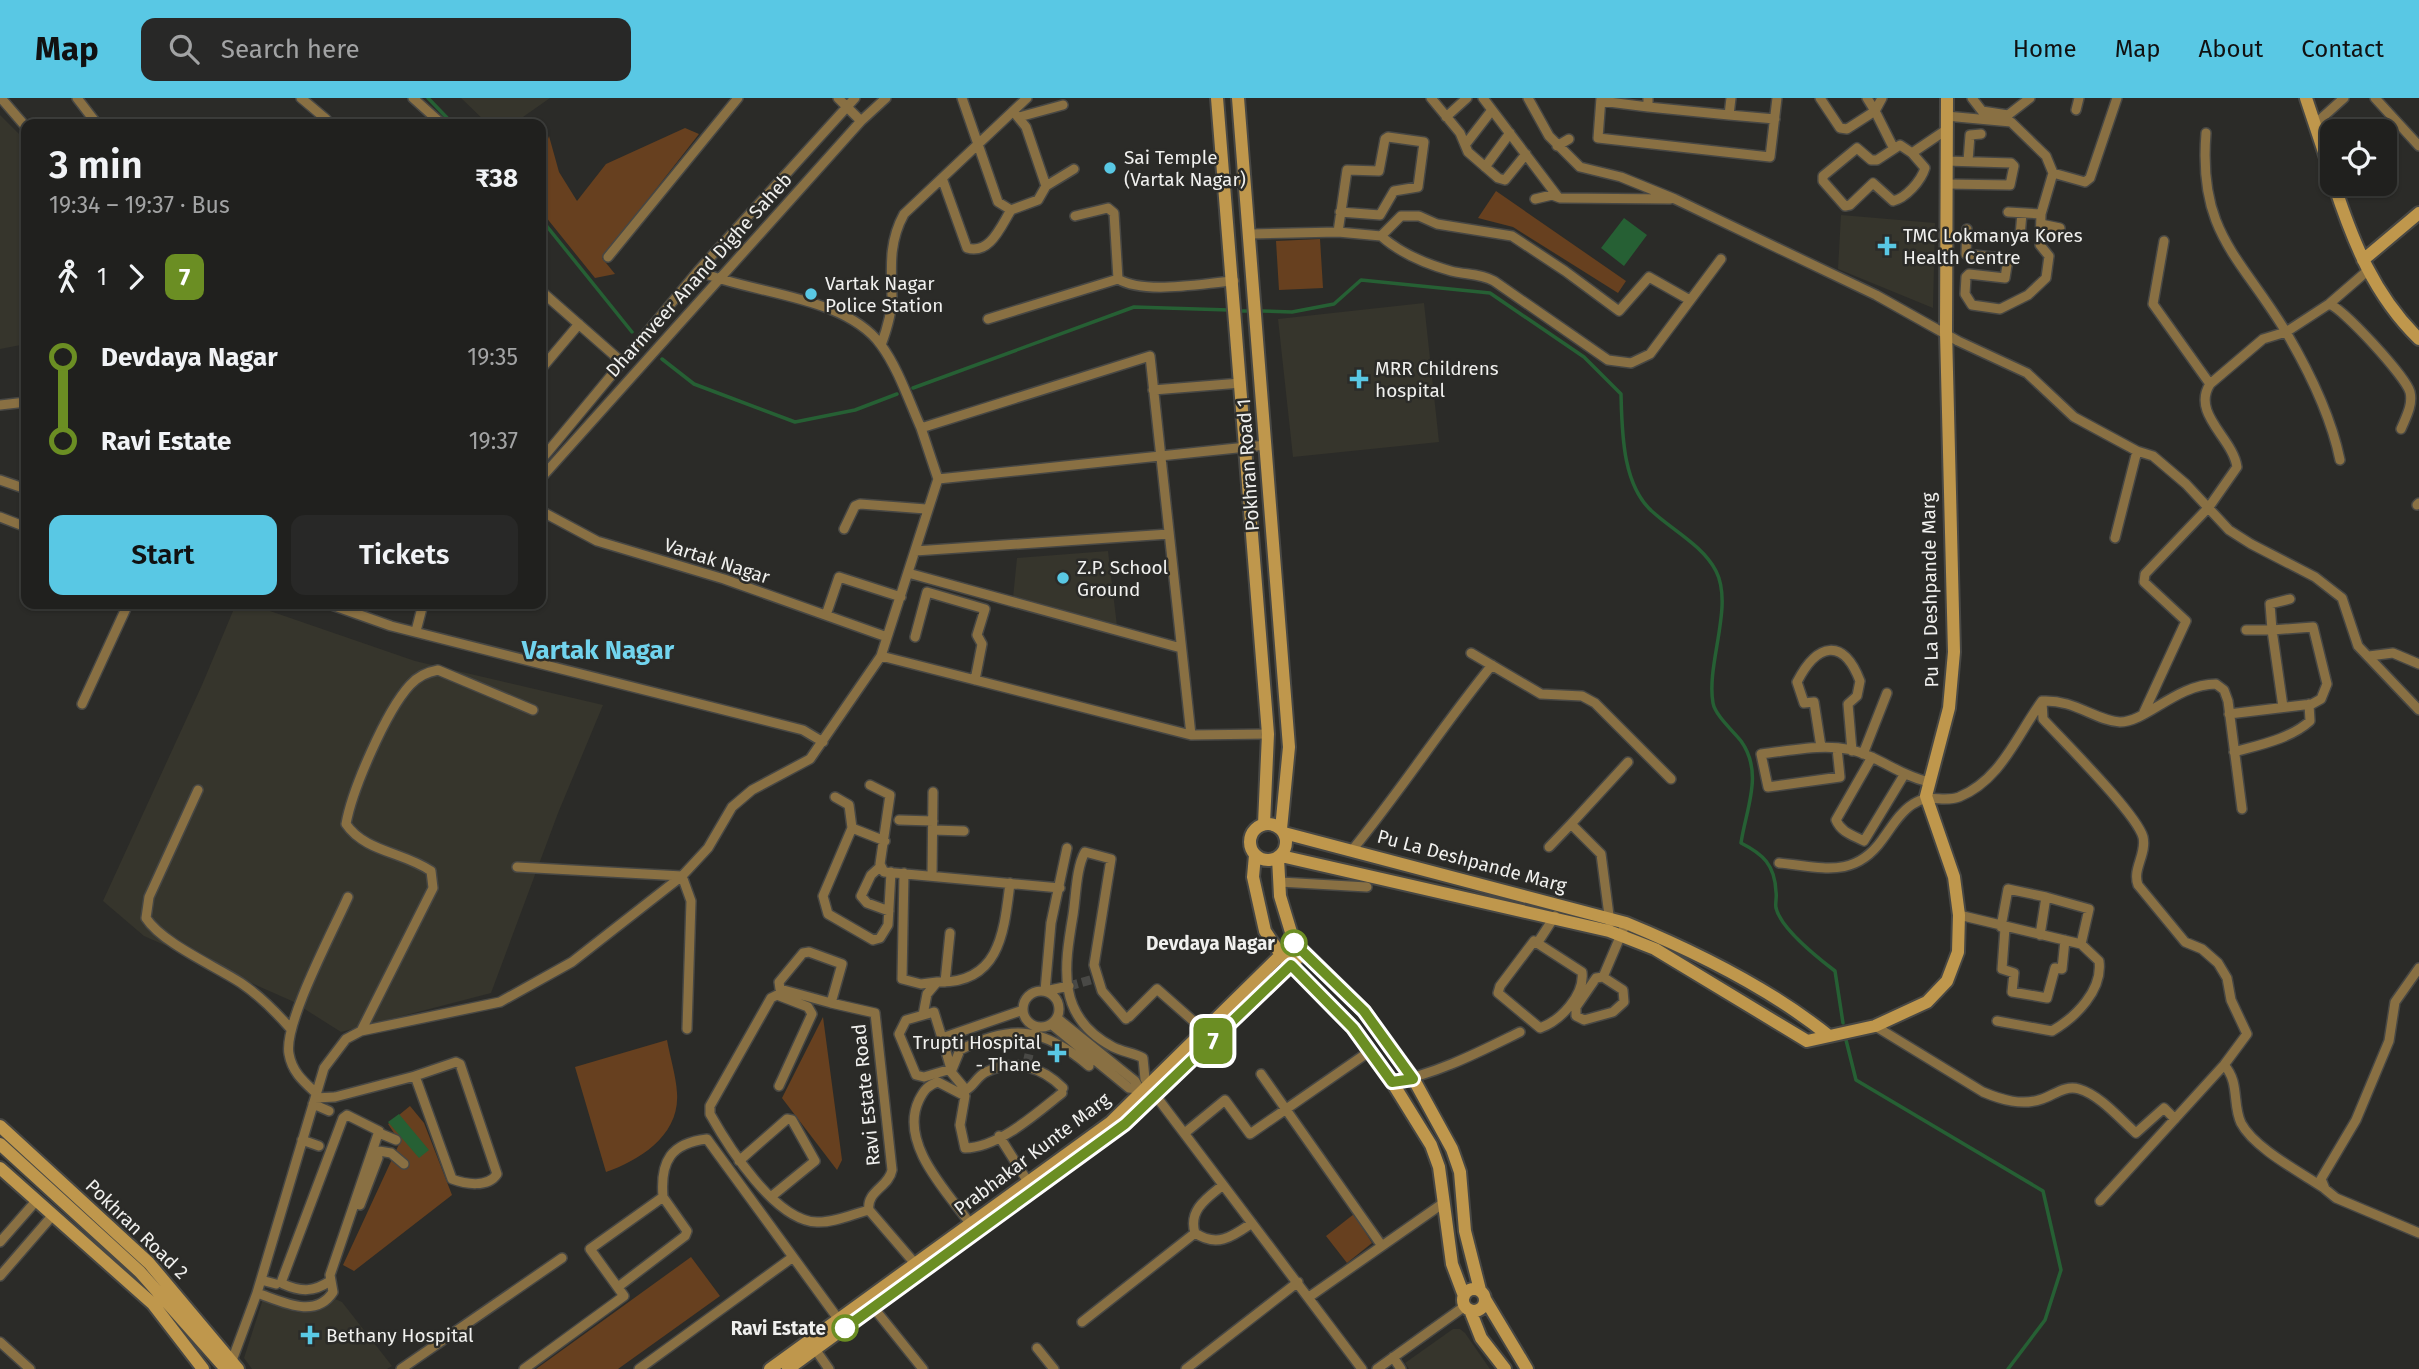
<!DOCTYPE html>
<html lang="en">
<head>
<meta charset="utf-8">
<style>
	body { margin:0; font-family:"Fira Sans",sans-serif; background:#282827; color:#f1f3f6; height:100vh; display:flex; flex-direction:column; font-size:26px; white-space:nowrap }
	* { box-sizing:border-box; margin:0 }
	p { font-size:23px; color:#a2a3a4 }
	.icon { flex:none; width:38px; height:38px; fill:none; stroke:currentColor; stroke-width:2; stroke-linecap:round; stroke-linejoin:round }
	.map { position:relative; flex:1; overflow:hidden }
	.side { position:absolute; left:21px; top:21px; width:525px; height:490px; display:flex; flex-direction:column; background:#20201e; border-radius:14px; box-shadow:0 2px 5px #0004,0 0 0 2px #3d3e3c }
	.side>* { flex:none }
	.badge { padding:0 14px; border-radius:10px; font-size:24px; line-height:46px }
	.fabs { position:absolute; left:2320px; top:21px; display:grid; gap:14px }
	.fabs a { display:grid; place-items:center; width:77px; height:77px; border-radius:14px; background:#20201e; box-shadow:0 2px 5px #0004,0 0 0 2px #3d3e3c; font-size:35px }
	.map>.badge { position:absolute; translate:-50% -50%; box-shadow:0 0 0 4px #fff }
	.legs { display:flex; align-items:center; gap:10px; height:77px; padding:0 28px; font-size:23px }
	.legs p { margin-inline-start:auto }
	.overview { display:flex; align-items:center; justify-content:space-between; height:119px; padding:0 28px }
	h1 { font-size:38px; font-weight:600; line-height:52px }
	.action { display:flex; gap:14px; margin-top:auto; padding:14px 28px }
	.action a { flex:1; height:80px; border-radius:14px; background:#59c8e4; color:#111; font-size:28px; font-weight:600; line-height:80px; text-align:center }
	.action a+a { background:#282827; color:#f1f3f6 }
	ul { padding:0 28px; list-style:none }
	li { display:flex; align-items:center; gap:24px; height:84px; font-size:26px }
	li i { display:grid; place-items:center; width:10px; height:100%; margin:0 9px; background:currentColor }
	li i::after { content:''; width:18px; height:18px; margin:-9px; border:5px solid; border-radius:50%; background:#20201e }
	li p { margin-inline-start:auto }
	li:first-child i { background:linear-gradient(#0000 50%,currentColor 0) }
	li:last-child i { background:linear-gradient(currentColor 50%,#0000 0) }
	header { display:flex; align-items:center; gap:42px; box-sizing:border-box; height:98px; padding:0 35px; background:#59c8e4; color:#111 }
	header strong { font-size:33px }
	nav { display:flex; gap:38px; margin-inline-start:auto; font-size:24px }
	.search { width:490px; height:63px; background:#282827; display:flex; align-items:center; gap:18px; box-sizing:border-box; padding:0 24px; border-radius:14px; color:#a2a3a4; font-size:26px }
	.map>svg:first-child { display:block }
</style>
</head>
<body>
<header>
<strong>Map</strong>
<div class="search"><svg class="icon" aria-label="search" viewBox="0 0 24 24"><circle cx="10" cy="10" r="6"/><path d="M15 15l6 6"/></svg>Search here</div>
<nav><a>Home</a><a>Map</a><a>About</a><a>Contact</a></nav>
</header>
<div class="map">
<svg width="2419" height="1271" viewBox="0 0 2419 1271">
	<rect width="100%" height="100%" fill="#2b2b28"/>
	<path fill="#36352c" d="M461,0H550L513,26H488Z
		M0,17L26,43V246L0,251Z
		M1841,117L1935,125L1933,210L1838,171Z
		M1424,205L1439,344L1293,359L1278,221Z
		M1108,453L1117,528L1013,500L1017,460Z
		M236,506H250L415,563L603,607L558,715L491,895L341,934L292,903L144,838L103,803L202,587Z
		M263,1201L296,1214L308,1213L335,1201L342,1204L392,1268L387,1271H252L244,1260Z
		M1453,1231H1460L1465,1235L1490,1271H1409L1405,1265Z"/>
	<path fill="#67401f" d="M685,30L699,36L602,160L615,176L595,180L541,113V61L549,38L559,74L577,103L606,66Z
		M1496,93L1626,183L1618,195L1513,129L1478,120Z
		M1320,141L1323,190L1279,192L1276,143Z
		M823,919L842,1062L837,1072L782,1000Z
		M667,942C670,959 676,978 677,995C680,1037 640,1062 606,1074L575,969Z
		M410,1008L424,1025L452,1097L354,1173L343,1167L400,1044L388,1026Z
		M1354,1116L1372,1145L1347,1165L1326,1138Z
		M691,1159L720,1198L618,1271H536Z"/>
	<path fill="#266034" d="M1624,120L1647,137L1624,168L1601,150Z
		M399,1016L429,1052L419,1060L388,1024Z"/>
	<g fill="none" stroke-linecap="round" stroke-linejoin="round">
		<path stroke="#266034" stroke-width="3.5" d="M428,0L453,26
			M541,121L632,234
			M1242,213H1249
			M1262,213L1292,214L1334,206L1361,182L1490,195L1584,259L1621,296C1622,333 1622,389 1654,415C1674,433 1703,448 1716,473C1734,508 1706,566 1713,605C1715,617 1733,633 1741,643C1764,675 1746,711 1741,745C1763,756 1775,767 1776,794C1777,799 1775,805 1776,810C1781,831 1818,860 1835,873L1843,925
			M662,261L694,286L795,324L855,312L897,296
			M913,290L1134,209L1229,212
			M1845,938L1856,982L2043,1093L2061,1172L2045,1222L2008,1271"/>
		<path stroke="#494946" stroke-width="9" stroke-dasharray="9 4.5" stroke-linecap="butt" d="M1069,888L1094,881
			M1027,965L1034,935"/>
		<defs>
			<path id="street" d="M1,0L26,29
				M77,0L97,26
				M301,0L326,21V26
				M413,0L442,26
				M838,0L861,23
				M962,0L998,104L1011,112L1038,102L1046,88L1026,29L1013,13
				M1431,0L1460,35L1468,54L1498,80L1505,82L1526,56
				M1483,0L1558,99
				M1528,0L1549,38L1580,69L1621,79L1675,101L1876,197L1958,243L2027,275L2074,319L2137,353L2153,358L2186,386L2229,432L2251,446L2315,479L2342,500L2358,548L2419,612
				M1601,0L1598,40L1770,59L1777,0
				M1648,0V9L1729,17L1731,0
				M1820,0L1840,30L1847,31L1875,13L1867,0
				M1882,0L1875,13L1893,49
				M1972,0L1982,13L2008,17L2030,0
				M2375,0L2419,48
				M1601,3L1648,9
				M2076,12L2079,0
				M1729,17L1775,21
				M1946,18L2011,24L2046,58L2053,75
				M1019,19L1063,7
				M1446,19L1467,0
				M2315,26L2344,0
				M2206,35C2198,135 2240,158 2286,234C2309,273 2331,318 2340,362
				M1465,47L1492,12
				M1557,48L1569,41
				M1912,55L1900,47L1877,62H1871L1857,50L1823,78V83L1845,108L1850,107L1873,85L1893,103C1906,100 1921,83 1925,70L1912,55L1946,32
				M1968,63L1970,37L1981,36
				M1485,69L1510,35
				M942,80L967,150C990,157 1001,128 1011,112
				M1946,86L2010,87L2014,68L2011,65L1946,63
				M1046,88L1074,71
				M1535,101L1552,97L1560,100L1670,101
				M2008,114L2041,116
				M1075,118L1108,110L1114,115L1118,181
				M2041,126L2060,130
				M1967,131L1966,156L2008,161L2005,180L1969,176L1966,179L1965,196L1972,207L2000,211L2028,197L2046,180L2049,158L2040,147L2041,116L2053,75L2085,84L2090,80L2117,0
				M1338,134L1347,72L1379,73L1385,41L1388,39L1424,44L1418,89L1394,93L1380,117L1340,114
				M1250,136L1338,134L1381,138L1401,118H1419L1437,126L1512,138L1565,173L1619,213L1649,179L1688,201
				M1381,138C1400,155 1426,166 1451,173C1466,177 1479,175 1494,183L1608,262L1631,265L1650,256L1721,161
				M2020,138L2022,115
				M2164,143L2153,206L2210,286
				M608,159L738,0
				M698,173C750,196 845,197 881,247C898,270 909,303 921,330
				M541,193L623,265
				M2329,206C2343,210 2406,279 2410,294C2413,307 2406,319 2401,331
				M988,221L1118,181C1145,197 1203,185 1234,183
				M881,247C887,231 892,215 892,198C891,168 889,143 904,116L1027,0
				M541,271L579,226
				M1153,292L1241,285
				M0,307L26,304
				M541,362L698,173L855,0
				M541,380L861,23L886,0
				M938,381L1266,347
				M0,382L26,391
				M2417,407L2419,405
				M541,413L597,443L724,481L887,539
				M0,419L26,429
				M844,431L855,408L860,406L926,411
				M2115,440L2137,353
				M915,453L1169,436
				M908,475L1181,550
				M329,506L391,528L803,632L823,644
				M826,517L839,479L901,499
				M2246,532H2272L2270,506L2290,501
				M416,533L423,506
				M915,539L927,494L985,511L977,537L982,546L975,582
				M1471,555L1541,596L1582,598L1595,605L1671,681
				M881,558L1191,637L1268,636
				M2369,558L2393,555L2419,566
				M2042,603C2074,601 2096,623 2120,624C2146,624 2177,586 2216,586L2224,592L2228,603L2242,711
				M82,606L128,506
				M2144,614L2186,523L2144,484L2145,476L2209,409L2237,369C2233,340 2191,316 2210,286L2263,241L2286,234L2329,206L2366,174
				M2229,616L2312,606L2321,601L2327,586L2313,529L2272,532L2283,609
				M1821,649L1814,604L1804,605L1797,584C1817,545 1843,539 1860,583L1857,598L1848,606L1852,653
				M1837,650L1840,679L1768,689L1761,656C1796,652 1836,642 1869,658C1890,667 1906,679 1929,684
				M2234,654C2259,647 2290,641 2310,623L2309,606
				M1863,656L1887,595
				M1872,659L1836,722C1841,734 1852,737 1864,743L1904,677
				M870,687L890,697L880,766L884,774L1060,790
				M198,692L149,799L146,820C162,845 215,868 241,885C260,898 275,913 290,930
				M835,699L849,707L852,730L823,798L828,816L873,842L880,840L888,827L891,774
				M899,722L933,723
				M852,730L885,743
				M933,732L964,733
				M1549,749L1571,726
				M1067,750L1051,825L1045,893L1069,888
				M1353,751C1402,691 1443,627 1492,567
				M1779,765C1822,769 1854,781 1882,742C1891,730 1900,714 1913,706C1929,695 1943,705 1959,699C2001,682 2017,637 2042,603L2043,621C2064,644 2136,715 2143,739C2147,756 2132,771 2138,787L2185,844L2202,851L2218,865L2227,880L2231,902L2247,936L2224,967L2100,1103
				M881,768L871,777L861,798L867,805L889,813
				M517,769L682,778
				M904,775L902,881L921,886L937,884
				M682,778L691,803L687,931
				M932,778L933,694
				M1280,784L1367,789
				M1959,817L2081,846L2089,811L2046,799L2040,837
				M1610,825L1601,756L1571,726L1628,664
				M2001,829L2008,791L2046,799
				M2005,830L2002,871L2014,875L2012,894L2047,900L2055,870L2062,871L2065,842
				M1534,843L1582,874C1585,897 1560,923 1540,930L1498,895L1500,888Z
				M1538,844L1555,818
				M2419,870L2395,904L2389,943L2356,1022L2321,1081L2325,1091L2336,1100L2419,1135
				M1603,879L1623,892L1624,904L1613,914L1584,922L1576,918V909L1596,880L1603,879L1626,825
				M945,884L950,835
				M1023 911a18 18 0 1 1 36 0a18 18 0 1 1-36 0Z
				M831,905L780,891L779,884L803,855L809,854L842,866L831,905L875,915L892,1072C889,1089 866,1093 869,1112L918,1169
				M923,917L927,896L937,884C1000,886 1004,834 1010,785
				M1129,919L1157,891L1207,935
				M1057,920L1135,983L1142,995L1156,998L1362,1271
				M1126,921L1102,893L1094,867L1111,761L1085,754C1076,770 1076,798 1073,817C1064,870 1056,919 1113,949C1123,954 1134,955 1143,960L1145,981L1152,989
				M1997,923L2052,933C2076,919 2103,892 2099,863L2081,846
				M1051,926L1129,990L1138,991
				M1875,928L1983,994C2002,1002 2022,1008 2042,1001C2054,997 2065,987 2079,991C2100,997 2120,1021 2136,1035L2164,1010L2175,1021
				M361,933L433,790L431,773C404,754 365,754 346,726C352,692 386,613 410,587C418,578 427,574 438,572L533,612
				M942,940L951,971L924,979L916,977L899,936L906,922L934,914L942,940L1023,912
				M2224,967C2240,984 2232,1006 2241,1025C2254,1050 2300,1074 2324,1090
				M1261,976L1382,1148
				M1392,984C1437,976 1479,954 1520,934
				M779,988L812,916L808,909L777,897L771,900L710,1008V1016C728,1048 775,1123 817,1124C833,1125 853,1116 869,1112
				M1063,990C1042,969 1014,960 986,974C977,978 974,988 966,992L951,974L960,952C1013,925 1044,930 1089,968
				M316,995C304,984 292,974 289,956C283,926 334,831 348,799
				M315,1000L335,999L415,978L456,964L460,966L497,1076C488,1090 465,1086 452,1081L415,978
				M313,1006L329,1013
				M1186,1034L1225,1002L1250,1036L1370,953
				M379,1035L396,1042
				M999,1038L1030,1087
				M302,1042L319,1048
				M373,1052L391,1055L404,1066
				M739,1063L787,1021L792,1022L815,1063L772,1098
				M360,1107L378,1060
				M972,1128C949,1096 898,1046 919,1002C924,992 928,987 938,984L965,998L960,1027L965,1050C998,1050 1037,1015 1062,995
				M1195,1135C1218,1150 1233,1138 1252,1125
				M0,1144L36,1103
				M0,1178L52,1118
				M261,1182L276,1186
				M330,1183C314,1194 301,1194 283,1186L282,1182L343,1020L347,1017L379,1033L330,1177L333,1194
				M618,1189L685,1138L687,1133L663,1099
				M257,1195C281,1203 315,1222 333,1194
				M1309,1199L1442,1106
				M873,1209L923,1271
				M1082,1224L1195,1135C1188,1112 1207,1100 1223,1087
				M0,1244L30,1271
				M1037,1250L1054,1271
				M815,1251L829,1271
				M1393,1259L1401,1271
				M230,1268L257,1195L324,970L346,941L361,933L500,904L572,864L682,778L708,750L732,709L752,692L810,661L881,558L938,381L921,330L1150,258L1191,637
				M401,1271L562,1160
				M524,1271L624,1198L590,1151L663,1099C660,1063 671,1045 707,1041L839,1222
				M639,1271L793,1159
				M1186,1271L1298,1184
				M1377,1271L1465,1208"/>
			<path id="secondary" d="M1217,0L1268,636L1264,726
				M1238,0L1289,649L1281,731
				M2306,0L2333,81
				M2334,86C2353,144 2374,197 2419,241
				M2363,162L2419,115
				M1250 744a18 18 0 1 1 36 0a18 18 0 1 1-36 0Z
				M1284,735L1626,825C1694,853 1772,892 1829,938
				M1255,757L1253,779L1265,833L1281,857L1353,930L1392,984L1431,1047L1439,1069L1452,1166L1464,1198
				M1281,758L1609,833L1655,851L1807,943L1875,928L1927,904L1947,883L1958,854L1959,817L1954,779L1926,698L1949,610L1954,554L1946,234L1947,0
				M1278,760L1280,798L1294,844L1364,913L1413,980L1452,1051L1460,1074L1465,1133L1480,1192
				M0,1028L149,1165L238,1271
				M0,1046L140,1174L226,1271
				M0,1070L153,1206L203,1271
				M1463 1202a11 11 0 1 1 22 0a11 11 0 1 1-22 0Z
				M1485,1201L1527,1271
				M1470,1212L1481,1240L1505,1271
				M770,1271L1111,1024L1294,844
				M788,1271L1124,1026L1304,854"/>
		</defs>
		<use href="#street" stroke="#474744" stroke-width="12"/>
		<use href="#secondary" stroke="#474744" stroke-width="16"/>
		<use href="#street" stroke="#897043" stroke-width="9"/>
		<use href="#secondary" stroke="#bf974c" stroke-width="12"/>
	</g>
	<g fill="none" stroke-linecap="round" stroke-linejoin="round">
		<defs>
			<path id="line-1" d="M845,1230L1125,1026L1291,867L1353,930L1392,984L1413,981L1364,913L1294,845"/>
		</defs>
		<use href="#line-1" stroke="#fff" stroke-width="16"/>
		<use href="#line-1" stroke="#6b8e23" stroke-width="10"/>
	</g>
	<g fill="#59c8e4" stroke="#2b2b28" stroke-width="2.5">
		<circle cx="1110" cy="70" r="7"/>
		<path d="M1883.5 137.5h7v7h7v7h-7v7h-7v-7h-7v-7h7z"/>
		<circle cx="811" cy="196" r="7"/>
		<path d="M1355.5 270.5h7v7h7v7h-7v7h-7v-7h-7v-7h7z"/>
		<circle cx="1063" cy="480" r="7"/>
		<path d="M1053.5 944.5h7v7h7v7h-7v7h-7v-7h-7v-7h7z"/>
		<path d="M306.5 1226.5h7v7h7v7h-7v7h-7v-7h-7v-7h7z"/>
	</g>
	<g fill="#fff" stroke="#6b8e23" stroke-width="3.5">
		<circle cx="1294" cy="845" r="12"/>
		<circle cx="845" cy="1230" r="12"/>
	</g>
	<g text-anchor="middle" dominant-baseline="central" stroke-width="5" stroke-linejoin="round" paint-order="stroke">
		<g font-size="19" fill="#f0f0ee" stroke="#2b2b28" text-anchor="start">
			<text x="1124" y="59">Sai Temple<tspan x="1124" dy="22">(Vartak Nagar)</tspan></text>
			<text x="1903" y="137">TMC Lokmanya Kores<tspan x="1903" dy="22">Health Centre</tspan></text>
			<text x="825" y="185">Vartak Nagar<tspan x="825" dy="22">Police Station</tspan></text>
			<text x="1375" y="270">MRR Childrens<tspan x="1375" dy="22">hospital</tspan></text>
			<text x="1077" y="469">Z.P. School<tspan x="1077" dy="22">Ground</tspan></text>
			<text x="1041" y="944" text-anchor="end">Trupti Hospital<tspan x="1041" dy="22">- Thane</tspan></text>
			<text x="326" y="1237">Bethany Hospital</text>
		</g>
		<g font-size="19" fill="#f0f0ee" stroke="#2b2b28">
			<text transform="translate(699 177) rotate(-48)">Dharmveer Anand Dighe Saheb</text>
			<text transform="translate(1248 367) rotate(-94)">Pokhran Road 1</text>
			<text transform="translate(717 463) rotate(18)">Vartak Nagar</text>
			<text transform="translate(1930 492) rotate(-91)">Pu La Deshpande Marg</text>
			<text transform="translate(1472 763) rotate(15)">Pu La Deshpande Marg</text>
			<text transform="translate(866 997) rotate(-96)">Ravi Estate Road</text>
			<text transform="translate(1032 1056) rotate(-37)">Prabhakar Kunte Marg</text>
			<text transform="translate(137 1131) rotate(44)">Pokhran Road 2</text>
		</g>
		<g font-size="19" font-weight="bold" fill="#f0f0ee" stroke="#2b2b28" text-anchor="end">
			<text x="1275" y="845">Devdaya Nagar</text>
			<text x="826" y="1230">Ravi Estate</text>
		</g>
		<g font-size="26" font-weight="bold" fill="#71d4ee" stroke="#2b2b28">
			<text x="598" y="552">Vartak Nagar</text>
		</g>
	</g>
</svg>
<div class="fabs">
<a><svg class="icon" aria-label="locate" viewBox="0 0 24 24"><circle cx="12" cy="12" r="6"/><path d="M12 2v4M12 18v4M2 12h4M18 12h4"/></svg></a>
</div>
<b class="badge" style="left:1213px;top:943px;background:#6b8e23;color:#fff">7</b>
<section class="side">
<div class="overview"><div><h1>3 min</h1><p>19:34 – 19:37 · Bus</p></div><b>₹38</b></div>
<div class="legs"><svg class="icon" aria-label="walk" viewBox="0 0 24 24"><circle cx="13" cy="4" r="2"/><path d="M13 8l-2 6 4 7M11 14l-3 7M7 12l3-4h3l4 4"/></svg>1<svg class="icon" aria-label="forward" viewBox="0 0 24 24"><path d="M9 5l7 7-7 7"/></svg><b class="badge" style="background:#6b8e23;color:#fff">7</b></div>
<ul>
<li><i style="color:#6b8e23"></i><b>Devdaya Nagar</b><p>19:35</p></li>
<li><i style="color:#6b8e23"></i><b>Ravi Estate</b><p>19:37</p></li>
</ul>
<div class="action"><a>Start</a><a>Tickets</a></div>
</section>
</div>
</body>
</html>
